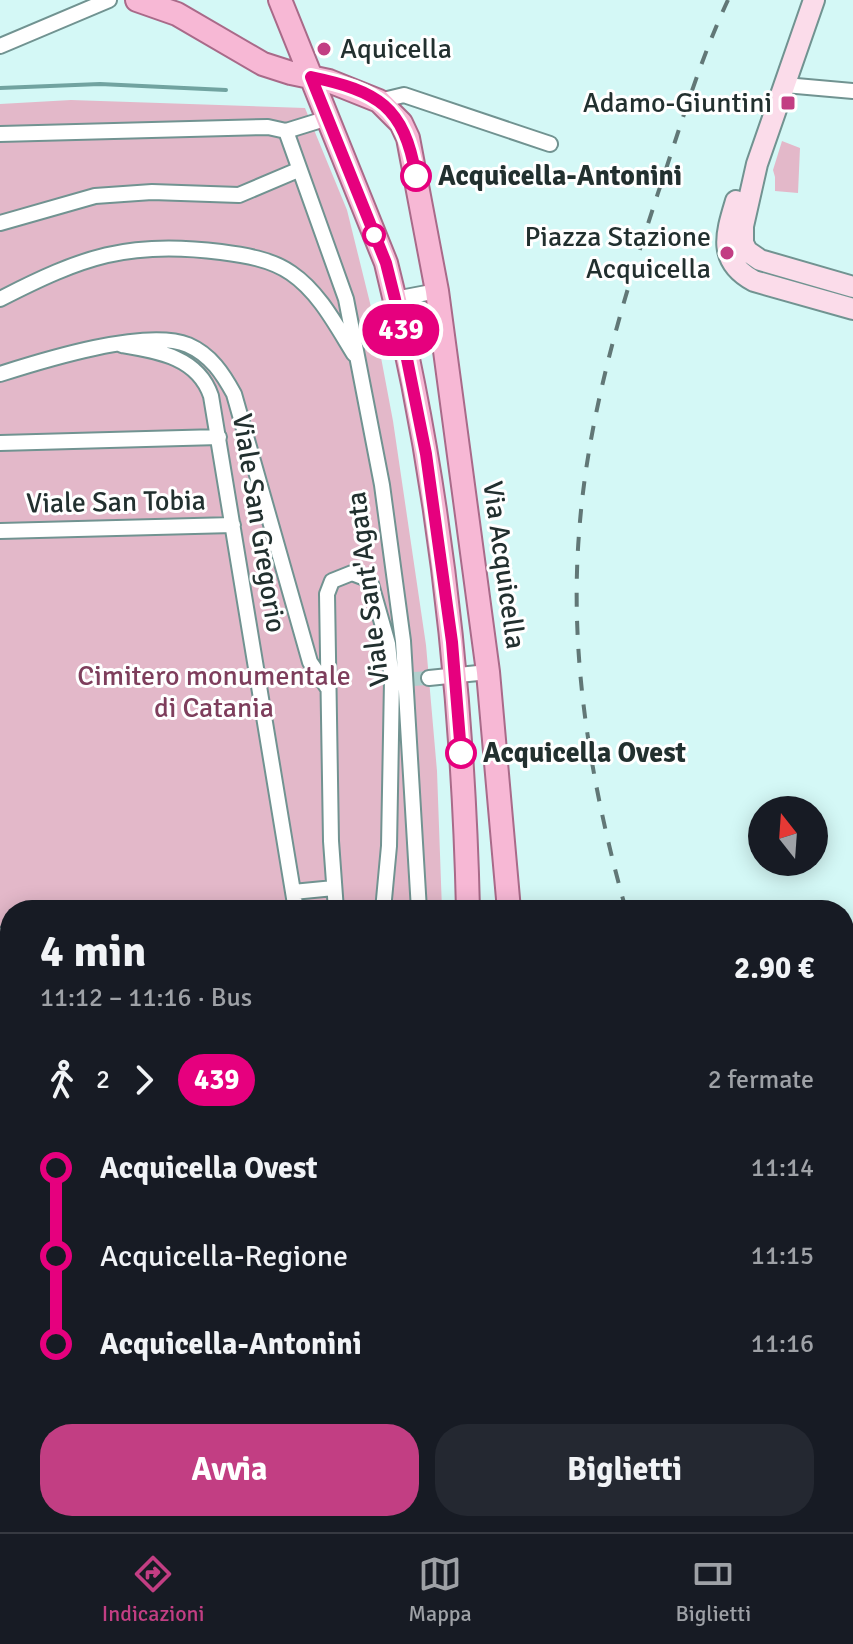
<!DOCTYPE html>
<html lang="it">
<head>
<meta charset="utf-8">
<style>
	body { margin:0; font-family:Signika,sans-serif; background:#242831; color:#f1f3f6; height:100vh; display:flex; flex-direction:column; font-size:30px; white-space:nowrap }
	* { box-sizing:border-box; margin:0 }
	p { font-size:26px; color:#9ea1a6 }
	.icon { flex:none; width:44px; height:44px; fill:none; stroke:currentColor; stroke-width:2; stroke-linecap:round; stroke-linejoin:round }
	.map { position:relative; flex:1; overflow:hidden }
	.drawer { position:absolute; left:0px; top:900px; width:854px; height:632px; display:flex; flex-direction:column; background:#171b24; border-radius:32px 32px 0 0; box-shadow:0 4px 20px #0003 }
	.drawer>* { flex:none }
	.badge { padding:0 16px; border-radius:26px; font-size:28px; line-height:52px }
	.needle { width:52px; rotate:343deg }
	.tools { position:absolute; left:748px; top:796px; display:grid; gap:16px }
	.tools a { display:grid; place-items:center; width:80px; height:80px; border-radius:50%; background:#171b24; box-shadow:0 4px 20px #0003; font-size:40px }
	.map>.badge { position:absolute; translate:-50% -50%; box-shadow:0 0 0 4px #fff }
	.legs { display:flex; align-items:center; gap:12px; height:88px; padding:0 40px; font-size:26px }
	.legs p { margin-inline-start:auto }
	.summary { display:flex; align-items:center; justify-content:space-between; height:136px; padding:0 40px }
	h1 { font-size:44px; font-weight:800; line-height:60px }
	.action { display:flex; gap:16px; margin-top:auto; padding:16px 40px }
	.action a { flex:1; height:92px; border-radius:32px; background:#c23e83; color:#fff; font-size:32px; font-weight:800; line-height:92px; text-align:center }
	.action a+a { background:#242831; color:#f1f3f6 }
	ul { padding:0 40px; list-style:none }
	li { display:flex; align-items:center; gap:28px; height:88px; font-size:30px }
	li i { display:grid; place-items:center; width:12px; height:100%; margin:0 10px; background:currentColor }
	li i::after { content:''; width:20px; height:20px; margin:-10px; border:6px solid; border-radius:50%; background:#171b24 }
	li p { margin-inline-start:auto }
	li:first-child i { background:linear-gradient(#0000 50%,currentColor 0) }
	li:last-child i { background:linear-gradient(currentColor 50%,#0000 0) }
	.tab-bar { display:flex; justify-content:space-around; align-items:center; height:112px; border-top:2px solid #363941; background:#171b24; font-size:22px; color:#9ea1a6 }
	.tab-bar a { display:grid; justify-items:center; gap:4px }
	.tab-bar .current { color:#c23e83 }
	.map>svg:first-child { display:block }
</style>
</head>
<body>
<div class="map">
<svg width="853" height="1532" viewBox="0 0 853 1532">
	<rect width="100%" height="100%" fill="#d4f8f6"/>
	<path fill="#e3b8c9" d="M71,100L305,108L347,210L373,315L393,421L426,645L437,771L442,910H10V1273L0,1280V104Z
		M782,141L800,148L798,193L775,191V177L773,170Z
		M74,1522H193L182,1532H49Z
		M238,1522H316L290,1532H228Z
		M347,1522H438L439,1532H352Z"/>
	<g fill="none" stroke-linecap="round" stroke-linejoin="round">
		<path stroke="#71a3a0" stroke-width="4" d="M0,88L100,84L226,90
			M844,1303L853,1299
			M0,1317L10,1309"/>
		<path stroke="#b0d0ce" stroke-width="14" stroke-dasharray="14 7" stroke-linecap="butt" d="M413,679L429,678"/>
		<defs>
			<path id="lane" d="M0,1380L10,1372
				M0,1480L6,1494"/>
			<path id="street" d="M0,46L109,0
				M785,85L853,91
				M379,101L404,95L550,144
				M286,131L346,299L382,485L403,641L419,910
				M0,134L268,127L286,131L328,118
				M0,223L95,196L152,192L239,195L298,170
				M0,299C82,257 128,240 221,252C244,255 271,259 291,273C319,292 336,325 354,354
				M395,299L437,291
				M122,345C158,351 198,357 211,396L296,910
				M0,374C44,360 146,328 188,345C211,355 223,374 234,394L310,662L327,687
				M0,443L219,437
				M0,531L233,525
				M429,678L488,672
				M293,892L334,888
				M336,910L331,841L327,594L332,581L352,573L365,578L371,584L388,644L392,681L389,846L383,910
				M0,935L10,951
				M0,1009L10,1016
				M0,1108L10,1115
				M0,1205L10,1198
				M205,1532L215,1522"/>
			<path id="secondary" d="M814,0L757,164L743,226V243L747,251L760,260L853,287
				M736,201C726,234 717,261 754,281L853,309
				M844,1060L853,1041
				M1,1532L25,1522
				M694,1532L699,1522"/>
			<path id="primary" d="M137,0L177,14L263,64L291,73L329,81L379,101L401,123L408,138L437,291L488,672L509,910
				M280,0L386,263C439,474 463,693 468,910
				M496,1522L497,1532"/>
		</defs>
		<use href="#lane" stroke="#719391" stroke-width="11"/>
		<use href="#street" stroke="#719391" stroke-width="18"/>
		<use href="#secondary" stroke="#719391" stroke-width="24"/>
		<use href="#primary" stroke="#a96a89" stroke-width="26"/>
		<use href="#lane" stroke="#fff" stroke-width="7"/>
		<use href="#street" stroke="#fff" stroke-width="14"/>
		<use href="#secondary" stroke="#fbdcea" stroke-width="20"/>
		<use href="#primary" stroke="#f7b8d5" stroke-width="22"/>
		<path stroke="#617776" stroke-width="4" stroke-dasharray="14 14" stroke-linecap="butt" d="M626,910C592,789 569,660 579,534C587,418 622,303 658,193C680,128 699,62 728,0
			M789,1522L790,1532"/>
	</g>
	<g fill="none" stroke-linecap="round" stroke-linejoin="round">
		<defs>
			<path id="line-1" d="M416,176C404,106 378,91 311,77L386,263L395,299L426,454L452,642L461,753"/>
		</defs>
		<use href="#line-1" stroke="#fff" stroke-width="18"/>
		<use href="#line-1" stroke="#e6007e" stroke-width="12"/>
	</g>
	<g fill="#c23e83" stroke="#fff" stroke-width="3">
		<circle cx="324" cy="49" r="8"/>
		<rect x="780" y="95" width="16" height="16" rx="4"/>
		<circle cx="727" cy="253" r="8"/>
	</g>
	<g fill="#fff" stroke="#e6007e" stroke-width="4">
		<circle cx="416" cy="176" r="14"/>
		<circle cx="374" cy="235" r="10"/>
		<circle cx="461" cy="753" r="14"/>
	</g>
	<g text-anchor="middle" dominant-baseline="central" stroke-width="6" stroke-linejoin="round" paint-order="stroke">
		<g font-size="28" fill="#22302f" stroke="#fff" text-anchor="end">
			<text x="340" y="49" text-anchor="start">Aquicella</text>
			<text x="772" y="103">Adamo-Giuntini</text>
			<text x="711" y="237">Piazza Stazione<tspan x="711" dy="32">Acquicella</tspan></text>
		</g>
		<g font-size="28" font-weight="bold" fill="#22302f" stroke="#fff" text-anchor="start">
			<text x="438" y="176">Acquicella-Antonini</text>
			<text x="483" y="753">Acquicella Ovest</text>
		</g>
		<g font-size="28" fill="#22302f" stroke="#fff">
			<text transform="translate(116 502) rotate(-1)">Viale San Tobia</text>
			<text transform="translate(259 523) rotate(81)">Viale San Gregorio</text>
			<text transform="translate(504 565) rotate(82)">Via Acquicella</text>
			<text transform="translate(368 589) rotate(-97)">Viale Sant'Agata</text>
		</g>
		<g font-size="28" fill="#7e3e5c" stroke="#fff">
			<text x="214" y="676">Cimitero monumentale<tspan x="214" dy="32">di Catania</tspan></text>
		</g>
	</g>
</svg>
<div class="tools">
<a><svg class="needle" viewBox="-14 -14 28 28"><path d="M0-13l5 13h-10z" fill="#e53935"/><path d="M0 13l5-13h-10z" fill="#9ea1a6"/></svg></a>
</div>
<b class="badge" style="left:401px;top:330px;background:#e6007e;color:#fff">439</b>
<section class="drawer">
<div class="summary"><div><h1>4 min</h1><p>11:12 – 11:16 · Bus</p></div><b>2.90 €</b></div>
<div class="legs"><svg class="icon" aria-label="walk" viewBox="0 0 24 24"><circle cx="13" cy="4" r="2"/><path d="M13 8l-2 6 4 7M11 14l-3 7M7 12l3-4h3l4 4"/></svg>2<svg class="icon" aria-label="forward" viewBox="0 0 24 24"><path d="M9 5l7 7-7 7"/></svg><b class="badge" style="background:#e6007e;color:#fff">439</b><p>2 fermate</p></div>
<ul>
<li><i style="color:#e6007e"></i><b>Acquicella Ovest</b><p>11:14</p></li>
<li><i style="color:#e6007e"></i><span>Acquicella-Regione</span><p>11:15</p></li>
<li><i style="color:#e6007e"></i><b>Acquicella-Antonini</b><p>11:16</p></li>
</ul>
<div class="action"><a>Avvia</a><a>Biglietti</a></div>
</section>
</div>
<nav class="tab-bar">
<a class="current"><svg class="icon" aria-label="directions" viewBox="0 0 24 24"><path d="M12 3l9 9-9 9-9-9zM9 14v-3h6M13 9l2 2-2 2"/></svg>Indicazioni</a>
<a><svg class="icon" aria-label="map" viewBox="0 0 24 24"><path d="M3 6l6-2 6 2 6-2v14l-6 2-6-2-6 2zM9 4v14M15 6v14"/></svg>Mappa</a>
<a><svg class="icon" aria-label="tickets" viewBox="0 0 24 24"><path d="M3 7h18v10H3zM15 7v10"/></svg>Biglietti</a>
</nav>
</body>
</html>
